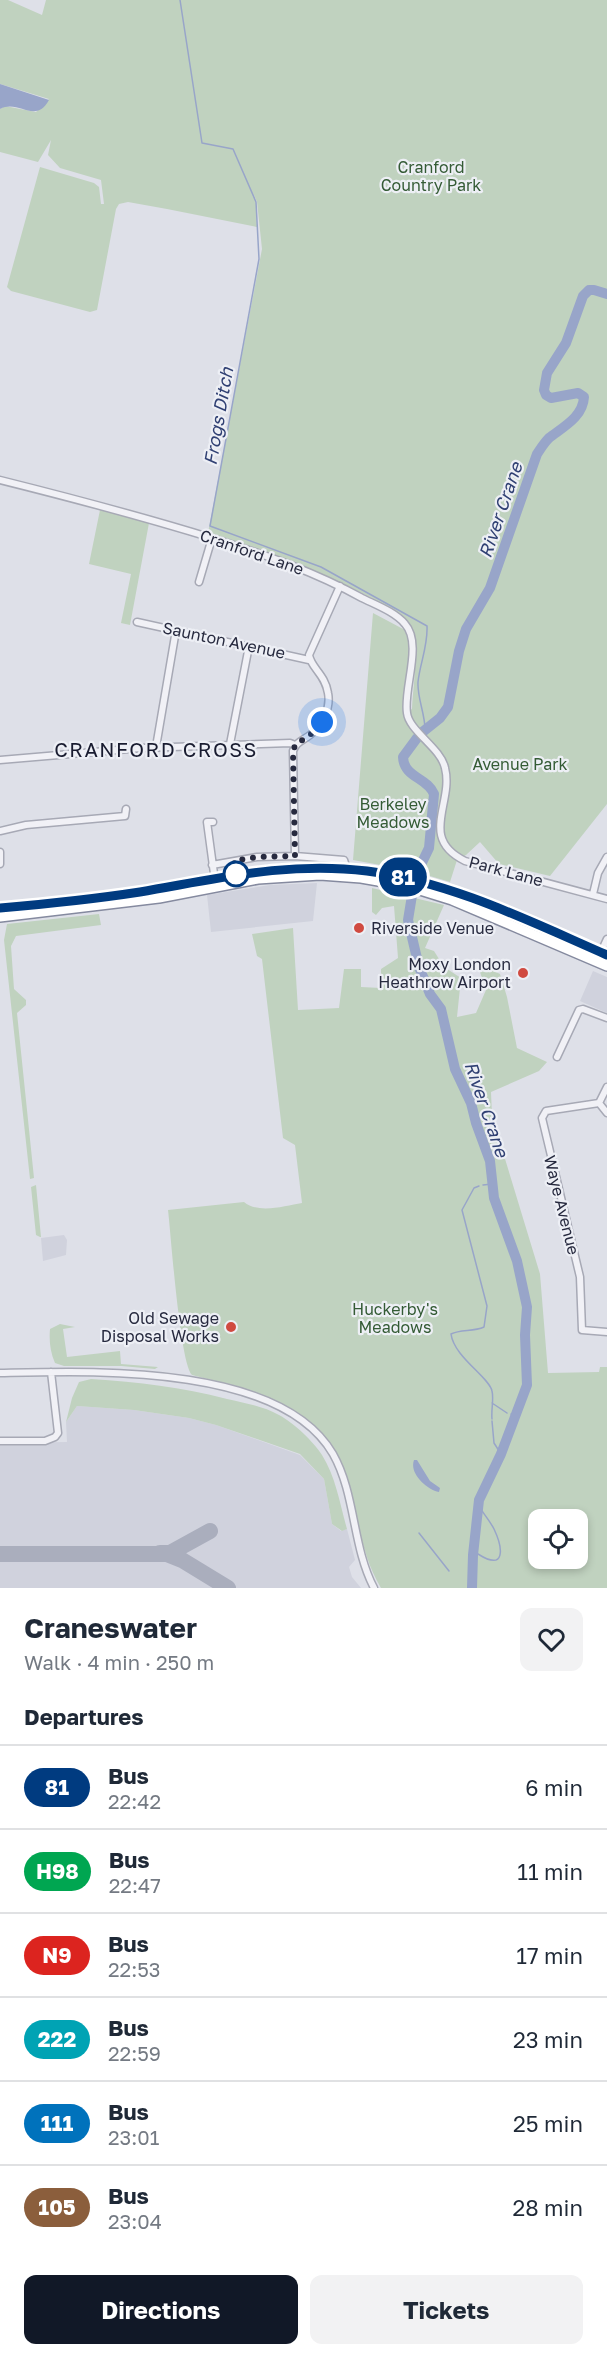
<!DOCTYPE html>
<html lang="en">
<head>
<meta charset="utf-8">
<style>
	body { margin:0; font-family:"Golos Text",sans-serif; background:#f2f2f3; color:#1f2937; height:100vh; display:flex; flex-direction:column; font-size:22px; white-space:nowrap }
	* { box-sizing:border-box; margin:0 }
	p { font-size:20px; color:#747a83 }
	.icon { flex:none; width:33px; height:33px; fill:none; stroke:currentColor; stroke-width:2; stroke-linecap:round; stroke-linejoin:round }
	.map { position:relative; height:1588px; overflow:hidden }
	.panel { display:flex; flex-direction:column; background:#fff; flex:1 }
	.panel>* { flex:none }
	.badge { padding:0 12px; border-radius:20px; font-size:21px; line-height:39px }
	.controls { position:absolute; left:528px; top:1509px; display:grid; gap:12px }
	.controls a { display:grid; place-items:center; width:60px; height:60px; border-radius:12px; background:#fff; box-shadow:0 3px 9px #0003; font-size:30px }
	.you { position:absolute; width:30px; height:30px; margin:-15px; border:4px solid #fff; border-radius:50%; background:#1a73e8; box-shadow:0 0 0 9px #1a73e833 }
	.map>.badge { position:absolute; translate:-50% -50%; box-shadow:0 0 0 3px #fff }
	h2 { padding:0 24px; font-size:22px; line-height:54px }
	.round { display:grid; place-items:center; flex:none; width:63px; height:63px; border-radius:12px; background:#f2f2f3 }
	.head { display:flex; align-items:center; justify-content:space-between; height:102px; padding:0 24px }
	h1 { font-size:28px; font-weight:700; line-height:45px }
	.primary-button { display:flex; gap:12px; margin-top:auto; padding:12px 24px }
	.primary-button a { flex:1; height:69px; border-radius:12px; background:#111827; color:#fff; font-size:24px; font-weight:700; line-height:69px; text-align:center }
	.primary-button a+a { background:#f2f2f3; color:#1f2937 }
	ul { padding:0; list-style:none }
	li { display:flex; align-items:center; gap:18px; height:84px; padding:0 24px; border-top:2px solid #e0e1e3 }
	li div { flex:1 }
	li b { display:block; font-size:22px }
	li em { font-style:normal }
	li .badge { min-width:66px; font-weight:700; text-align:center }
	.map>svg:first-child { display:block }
</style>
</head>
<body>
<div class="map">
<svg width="607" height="1588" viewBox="0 0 607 1588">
	<rect width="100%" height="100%" fill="#dee0e8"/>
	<path fill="#d0d2dd" d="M317,883L313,921L211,932L207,895L270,885Z
		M593,971L607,977V1013L580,1001Z
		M64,1235L67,1240L66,1255L43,1261L41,1238Z
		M77,1406L134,1410L189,1418L216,1425L300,1455L324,1479L332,1524L341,1531L347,1529L355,1560L349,1567L352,1577L361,1588H0V1443L67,1442L66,1422Z"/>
	<path fill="#c0d2bf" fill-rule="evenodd" d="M0,0H8L42,15L46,0H607V804L550,876L499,864L480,842L466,855L457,860L450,882L413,871L353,860L373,613L405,630L410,646L404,714L412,709C413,683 420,651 410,627C398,597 243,545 208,533L262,249L257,202L253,193L256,202L257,227L167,209L128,202L119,204L116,209L97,310L90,312L11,291L7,287L40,167L94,183L99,187L101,204H104L101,180L60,168L48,155L51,140L38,162L0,152V109L5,106L36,112L49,99L0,84Z
		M100,510L149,523L130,625L121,623L131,574L89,564Z
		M372,888L444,905L425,948L434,951L444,967L461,978L457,1017L476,1013L486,990L479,969L483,966L500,974L507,997L517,1048L547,1062L539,1071L491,1092L492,1116L540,1274L548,1373L599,1372L600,1367H607V1588H381C363,1558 359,1525 351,1492C332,1410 265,1393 192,1375C180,1364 171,1235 168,1210L244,1202C258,1214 285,1206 302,1203L295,1145L283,1138L262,959L257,956L252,934L293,928L298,1010L339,1008L344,969H361V987L381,988V969L398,958L394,906L382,908L376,915L372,912ZM538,1520H578V1558H538Z
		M99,914L101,925L16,936L11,946L14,989L26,1000V1005L17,1013L34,1178L30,1179L4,940L7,924Z
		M36,1185L41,1237H40L36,1235L31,1187Z
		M60,1324L75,1327L63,1329L67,1357L120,1351L121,1364L158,1367L155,1369L121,1366H64L55,1363C50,1352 49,1340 50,1329Z
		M91,1379C139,1382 181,1387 227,1399C244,1403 263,1406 279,1415C294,1423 313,1441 322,1455C336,1477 340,1505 347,1529L342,1531L332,1524L324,1479L300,1454L216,1425L189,1418L134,1410L77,1406L66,1422L72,1398L79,1382Z"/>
	<path fill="#98a5c9" d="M0,84L49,100C35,125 19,99 0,109Z
		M414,1460H417L430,1481L440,1488L439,1492C426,1489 409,1473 414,1460Z"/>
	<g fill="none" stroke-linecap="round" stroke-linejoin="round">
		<path stroke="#98a5c9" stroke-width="1.5" d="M180,0L202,143L233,149L256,202L259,259L210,526L321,567L427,626C428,646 420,663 418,682C417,697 425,714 425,729
			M483,1185L492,1184
			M479,1186L474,1188L462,1210L487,1306L484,1327C473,1332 461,1329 451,1334C454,1357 489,1377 492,1391C494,1399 491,1410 492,1419
			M492,1403L507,1413
			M511,1414L515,1416
			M492,1421L494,1443L501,1454
			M419,1533L449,1571
			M473,1555L478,1554C506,1572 503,1548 494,1529C490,1521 483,1513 478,1505"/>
		<path stroke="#98a5c9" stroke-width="10" d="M420,734L440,718L448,707L459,651L466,629L490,588L537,454C541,448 544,443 549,438C563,427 583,417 584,397L578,393L551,398L546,395L544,390L547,373L566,343L583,296L589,290H594L607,294
			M417,738L403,757C404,778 427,777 434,794L429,848L415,877L408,920L419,967L430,994L441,1009L455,1069L471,1103L476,1123L490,1161L494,1198L517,1261L527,1307L525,1335L527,1385L501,1454L479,1500L473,1555L472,1588"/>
		<path stroke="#aaaebd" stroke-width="16" d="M160,1553H170L210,1531
			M0,1554H167L182,1560L228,1588"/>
		<defs>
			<path id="minor" d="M0,480C72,498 144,517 215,539C266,555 315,572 362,598C376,605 395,612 405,624C423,644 403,689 407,713C409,731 441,748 445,768C454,803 418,838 465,861L607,899
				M199,582L212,538
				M137,622L309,660
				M230,744L249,646
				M156,747L176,630
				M0,760L141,748L290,743L295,745
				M213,822H207L215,881
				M0,831L26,825L125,816L126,809
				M0,852V864
				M295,856L293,751C296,742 302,741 310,735C322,726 331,709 328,693C325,674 311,668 309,655L340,586
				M212,865L257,857L295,856L344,860L347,869
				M593,894L598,873L607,857
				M601,952L607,939
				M557,1057L579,1010L583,1009L607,1018
				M607,1087L599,1103L546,1111L542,1118L580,1277L582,1330L607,1332
				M599,1103L607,1113
				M0,1373C91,1371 280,1363 333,1454C356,1495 352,1546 374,1588
				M0,1441H45L55,1437L58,1433L51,1372"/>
			<path id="highway" d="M0,908C48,904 97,899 145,891C220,878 289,861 367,871C451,882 529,922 607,955
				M0,917L159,898L258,879L320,875L361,878L407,886L452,900L607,966"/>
		</defs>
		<use href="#minor" stroke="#a7a9b5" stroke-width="9"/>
		<use href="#highway" stroke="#858a9f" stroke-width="12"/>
		<use href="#minor" stroke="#f1f1f6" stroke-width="6"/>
		<use href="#highway" stroke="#fff" stroke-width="9"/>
	</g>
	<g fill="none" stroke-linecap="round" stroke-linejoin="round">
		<defs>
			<path id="line" d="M0,908C47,904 94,899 140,892C217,879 288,861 367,871C451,882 529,921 607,955"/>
		</defs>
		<use href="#line" stroke="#fff" stroke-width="14"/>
		<use href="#line" stroke="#003b80" stroke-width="9"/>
		<path stroke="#272a3f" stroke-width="6" stroke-dasharray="0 10.8" d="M236,874L234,861L257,857L295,856L293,752L295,745L311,734L322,722"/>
	</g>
	<circle fill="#fff" stroke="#003b80" stroke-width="3" cx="236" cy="874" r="12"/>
	<g fill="#d04a40" stroke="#edeff5" stroke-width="2">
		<circle cx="359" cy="928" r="6"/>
		<circle cx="523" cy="973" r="6"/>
		<circle cx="231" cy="1327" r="6"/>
	</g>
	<g text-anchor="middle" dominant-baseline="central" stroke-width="4.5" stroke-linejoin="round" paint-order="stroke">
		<g font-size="16" fill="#345b35" stroke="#edeff5">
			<text x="431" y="167">Cranford<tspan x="431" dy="18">Country Park</tspan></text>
			<text x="520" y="764">Avenue Park</text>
			<text x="393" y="804">Berkeley<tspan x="393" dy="18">Meadows</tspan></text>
			<text x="395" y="1309">Huckerby's<tspan x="395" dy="18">Meadows</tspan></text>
		</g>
		<g font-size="16" fill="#272a3f" stroke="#edeff5">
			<text transform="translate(252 552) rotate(19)">Cranford Lane</text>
			<text transform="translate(224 640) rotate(12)">Saunton Avenue</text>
			<text transform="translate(506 871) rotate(15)">Park Lane</text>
			<text transform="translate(562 1205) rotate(76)">Waye Avenue</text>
		</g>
		<g font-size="16" fill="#272a3f" stroke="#edeff5" text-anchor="end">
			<text x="371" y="928" text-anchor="start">Riverside Venue</text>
			<text x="511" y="964">Moxy London<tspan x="511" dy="18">Heathrow Airport</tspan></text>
			<text x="219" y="1318">Old Sewage<tspan x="219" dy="18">Disposal Works</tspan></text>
		</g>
		<g font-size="18" font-style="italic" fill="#304073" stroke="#edeff5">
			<text transform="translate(218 416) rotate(-80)">Frogs Ditch</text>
			<text transform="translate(500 510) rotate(-71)">River Crane</text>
			<text transform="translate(487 1109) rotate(71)">River Crane</text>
		</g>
		<g font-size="20" letter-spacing="1.5" fill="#191c30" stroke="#edeff5">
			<text x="156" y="749">CRANFORD CROSS</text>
		</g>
	</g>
</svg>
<div class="controls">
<a><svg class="icon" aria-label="locate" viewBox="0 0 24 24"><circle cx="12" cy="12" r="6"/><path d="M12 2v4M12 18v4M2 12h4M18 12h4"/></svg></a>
</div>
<div class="you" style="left:322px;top:722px"></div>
<b class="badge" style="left:403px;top:877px;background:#003b80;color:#fff">81</b>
</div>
<section class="panel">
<div class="head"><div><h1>Craneswater</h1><p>Walk · 4 min · 250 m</p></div><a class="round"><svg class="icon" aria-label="heart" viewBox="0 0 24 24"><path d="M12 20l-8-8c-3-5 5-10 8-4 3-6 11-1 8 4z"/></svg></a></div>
<h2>Departures</h2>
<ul>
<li><span class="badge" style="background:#003b80;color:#fff">81</span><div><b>Bus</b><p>22:42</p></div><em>6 min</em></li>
<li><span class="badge" style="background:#00a651;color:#fff">H98</span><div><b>Bus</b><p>22:47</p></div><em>11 min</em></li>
<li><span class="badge" style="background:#dc241f;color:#fff">N9</span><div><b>Bus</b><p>22:53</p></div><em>17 min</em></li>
<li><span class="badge" style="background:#00a3b4;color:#fff">222</span><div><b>Bus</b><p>22:59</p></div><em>23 min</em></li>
<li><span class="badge" style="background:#0072bc;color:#fff">111</span><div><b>Bus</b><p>23:01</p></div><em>25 min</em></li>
<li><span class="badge" style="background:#8b5e3c;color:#fff">105</span><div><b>Bus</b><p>23:04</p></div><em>28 min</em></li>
</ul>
<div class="primary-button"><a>Directions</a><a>Tickets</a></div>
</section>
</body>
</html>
